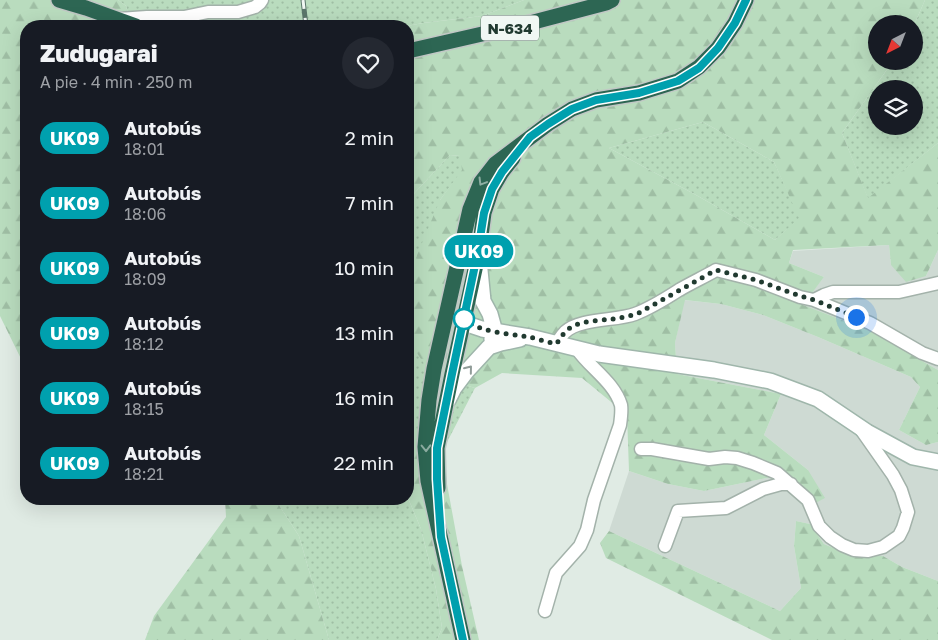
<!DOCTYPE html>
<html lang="es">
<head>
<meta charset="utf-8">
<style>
	body { margin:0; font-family:"Golos Text",sans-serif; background:#242831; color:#f1f3f6; height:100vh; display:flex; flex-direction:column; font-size:19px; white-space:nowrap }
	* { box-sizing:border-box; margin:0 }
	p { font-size:16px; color:#9ea1a6 }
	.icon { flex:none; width:28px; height:28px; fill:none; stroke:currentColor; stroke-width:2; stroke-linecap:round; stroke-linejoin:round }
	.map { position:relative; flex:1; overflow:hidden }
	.drawer { position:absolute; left:20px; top:20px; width:394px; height:485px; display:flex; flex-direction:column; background:#171b24; border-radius:20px; box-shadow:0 5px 20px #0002 }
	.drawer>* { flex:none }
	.badge { padding:0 10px; border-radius:16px; font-size:18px; line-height:32px }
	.needle { width:32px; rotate:222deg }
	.controls { position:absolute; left:868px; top:15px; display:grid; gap:10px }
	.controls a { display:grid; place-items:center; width:55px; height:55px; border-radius:50%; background:#171b24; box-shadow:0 5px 20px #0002; font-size:25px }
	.you { position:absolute; width:25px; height:25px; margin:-12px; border:4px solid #fff; border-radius:50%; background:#1a73e8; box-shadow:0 0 0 8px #1a73e833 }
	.map>.badge { position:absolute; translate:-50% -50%; box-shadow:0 0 0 2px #fff }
	.round { display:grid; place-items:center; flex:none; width:52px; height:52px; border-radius:26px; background:#242831 }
	.overview { display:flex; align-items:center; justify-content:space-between; height:85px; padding:0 20px }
	h1 { font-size:24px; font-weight:800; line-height:38px }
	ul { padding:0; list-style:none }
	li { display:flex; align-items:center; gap:15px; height:65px; padding:0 20px }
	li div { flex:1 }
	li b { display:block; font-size:19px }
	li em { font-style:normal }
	li .badge { min-width:55px; font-weight:700; text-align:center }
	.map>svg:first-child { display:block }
</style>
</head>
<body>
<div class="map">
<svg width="938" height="640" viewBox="0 0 938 640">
	<defs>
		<pattern id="grass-dots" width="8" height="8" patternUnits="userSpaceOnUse" patternTransform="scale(1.25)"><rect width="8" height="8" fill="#b9dcbe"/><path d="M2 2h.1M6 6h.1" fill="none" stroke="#9fbea4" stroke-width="1.8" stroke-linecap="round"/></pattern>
		<pattern id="forest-firs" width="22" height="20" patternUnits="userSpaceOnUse" patternTransform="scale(1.25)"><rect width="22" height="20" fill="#b9dcbe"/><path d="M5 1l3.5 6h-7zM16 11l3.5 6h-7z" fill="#9fbea4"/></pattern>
	</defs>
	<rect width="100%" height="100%" fill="#e0ebe4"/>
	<path fill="#cedad3" d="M889,245L891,265L926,276L938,250V370L868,330L802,305L824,277L789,263L793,251Z
		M684,300L721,304L763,315L818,337L911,377L920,387L899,430L926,445L938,442V581L902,567L883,556H852L824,544L810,524L796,521L794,546L801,588L780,611L609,531L629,471L668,484L704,491L771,477L806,508L808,470L764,435L781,394L677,374L675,343Z"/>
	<path fill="url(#grass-dots)" fill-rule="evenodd" d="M118,0H524L482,16L423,23L407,26H203L198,19L128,13L126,6Z
		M925,0H938V143L868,199L842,133L893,61H914V25ZM876,89H914V126H876Z
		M703,122L774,162L800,218L775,240L696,195L609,148Z
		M450,155L461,156L463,170L440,200L442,378L475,388L444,448L408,455V200Z
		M408,498L421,529L436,589L442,628L437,640H329L299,536L275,499Z"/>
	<path fill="url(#forest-firs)" fill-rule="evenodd" d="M0,0H118L126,6L128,13L198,19L203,26H26V369L0,316Z
		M524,0H925L914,25V24H876V61H893L842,133L868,198L938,143V250L926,276L906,282L891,265L889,245L793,250L789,263L824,277L803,305L868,330L938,370V442L926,445L899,430L920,387L911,377L818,337L763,315L721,304L685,300L675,343L677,374L781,394L764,435L808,470L825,498L806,508L771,477L704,491L668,484L629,471L627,415L582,378L502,373L475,388L442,378L427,368L415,350L411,293L417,255L440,200L462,170L460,156L450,155L408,200L407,26L423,23L482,16ZM703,122L774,162L799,218L775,240L696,195L609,148Z
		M431,434L444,448L447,484L462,566L479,640H437L442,628L436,589L421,529L408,498V455L413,436Z
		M225,499H275L299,536L329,640H145L154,616L226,517Z
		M796,521L810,524L824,544L852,556H883L902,567L938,581V640H772L606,558L600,543L609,531L780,611L801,588L794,546Z"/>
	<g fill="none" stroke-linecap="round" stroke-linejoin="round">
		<defs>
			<path id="street" d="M119,19L147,17H184L208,12H238L255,7L260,3L262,0
				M814,300L824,295L833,292H899L938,283
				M556,344C559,340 562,335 565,332C580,318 616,321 635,314C651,308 665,299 679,290C691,283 704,277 716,270L756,280L800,297L814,300L870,323L922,353L938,359
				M641,449H652L709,459L725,457L737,458L753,463L777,473L808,500L819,526L830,537L842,545L854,550L868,551L883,547L899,536L903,528L908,512L901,490L893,475L860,428
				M665,546L678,511L726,508L763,489L781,484H791
				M545,611L556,573L580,546L587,530L594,500L620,425C621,418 622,411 621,405C614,382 590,368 577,349"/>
			<path id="secondary" d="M479,260L483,301L490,314L495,332L492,339
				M464,319L470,325L482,329L530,337L599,354L714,370L770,381L818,399L867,432L913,457L938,462
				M448,400L454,388L466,372L489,347L501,343L520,339"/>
			<path id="highway" d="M59,0L86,8L136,26
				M408,51L526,24L606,3L612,0
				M438,488L437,448L452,374L479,251L484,213L492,189L502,172L513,158
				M463,640L428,481L425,447L429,400L434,369L470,209L481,182L495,164L548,124L572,109L596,100L639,93L678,81L699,67L718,48L735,23L746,0"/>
		</defs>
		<use href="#street" stroke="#a3b2aa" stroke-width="15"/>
		<use href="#secondary" stroke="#9fb6ab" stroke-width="18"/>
		<use href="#highway" stroke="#c1c8c5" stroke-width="18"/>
		<use href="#street" stroke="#fff" stroke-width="12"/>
		<use href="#secondary" stroke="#fff" stroke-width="15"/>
		<use href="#highway" stroke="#2d6653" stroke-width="15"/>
		<defs>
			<path id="rail" d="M303,0L306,26"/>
		</defs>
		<use href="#rail" stroke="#5b766b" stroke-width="5"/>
		<use href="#rail" stroke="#f0f7f3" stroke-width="3" stroke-dasharray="9" stroke-linecap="butt"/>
	</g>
	<defs><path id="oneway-chevron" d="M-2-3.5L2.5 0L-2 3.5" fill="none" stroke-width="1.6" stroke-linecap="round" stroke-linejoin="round" transform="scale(1.25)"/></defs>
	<g stroke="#8eaea3">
		<use href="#oneway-chevron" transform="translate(482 182) rotate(121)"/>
		<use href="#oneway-chevron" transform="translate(426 448) rotate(89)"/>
	</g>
	<use stroke="#909c98" href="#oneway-chevron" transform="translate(469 369) rotate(-51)"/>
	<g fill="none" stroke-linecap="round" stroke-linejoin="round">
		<defs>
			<path id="line" d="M463,640L441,537L437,479V448L452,374L478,251L484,213L492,189L502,172L530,137L548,124L572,109L596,100L639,93L678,81L699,68L718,48L735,23L746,0"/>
		</defs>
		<use href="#line" stroke="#fff" stroke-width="11"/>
		<use href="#line" stroke="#00a0ae" stroke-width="8"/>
		<path stroke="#213a30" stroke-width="5" stroke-dasharray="0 9" d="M464,319C481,333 507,333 529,337C538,339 547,342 556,344C560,340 562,335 566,331C578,320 597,321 613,319C621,318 629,316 637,314L716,270L756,280L800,296L814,300L856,317"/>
	</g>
	<circle fill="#fff" stroke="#00a0ae" stroke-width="2.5" cx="464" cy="319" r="10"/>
	<g text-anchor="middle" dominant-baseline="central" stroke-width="4.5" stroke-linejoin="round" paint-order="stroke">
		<rect fill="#f0f7f3" stroke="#5f736a" stroke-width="1" x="481" y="15.5" width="58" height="25" rx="4"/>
		<g font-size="15" font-weight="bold" fill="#213a30">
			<text x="510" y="28">N-634</text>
		</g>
	</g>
</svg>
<div class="controls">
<a><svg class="needle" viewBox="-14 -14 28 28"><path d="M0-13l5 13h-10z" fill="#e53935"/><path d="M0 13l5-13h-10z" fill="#9ea1a6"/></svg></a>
<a><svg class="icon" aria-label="layers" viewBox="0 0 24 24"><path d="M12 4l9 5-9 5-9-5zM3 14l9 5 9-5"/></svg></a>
</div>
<div class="you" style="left:856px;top:317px"></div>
<b class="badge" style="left:479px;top:251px;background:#00a0ae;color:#fff">UK09</b>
<section class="drawer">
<div class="overview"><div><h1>Zudugarai</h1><p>A pie · 4 min · 250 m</p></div><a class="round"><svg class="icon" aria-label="heart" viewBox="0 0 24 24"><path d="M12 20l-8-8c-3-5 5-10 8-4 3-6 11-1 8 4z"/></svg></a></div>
<ul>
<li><span class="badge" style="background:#00a0ae;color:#fff">UK09</span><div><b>Autobús</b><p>18:01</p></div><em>2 min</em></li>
<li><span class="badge" style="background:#00a0ae;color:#fff">UK09</span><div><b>Autobús</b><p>18:06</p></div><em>7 min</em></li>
<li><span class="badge" style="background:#00a0ae;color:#fff">UK09</span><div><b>Autobús</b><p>18:09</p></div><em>10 min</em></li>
<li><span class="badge" style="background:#00a0ae;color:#fff">UK09</span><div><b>Autobús</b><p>18:12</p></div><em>13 min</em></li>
<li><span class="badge" style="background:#00a0ae;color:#fff">UK09</span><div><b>Autobús</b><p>18:15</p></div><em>16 min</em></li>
<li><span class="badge" style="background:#00a0ae;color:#fff">UK09</span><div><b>Autobús</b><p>18:21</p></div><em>22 min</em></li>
</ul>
</section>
</div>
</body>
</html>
